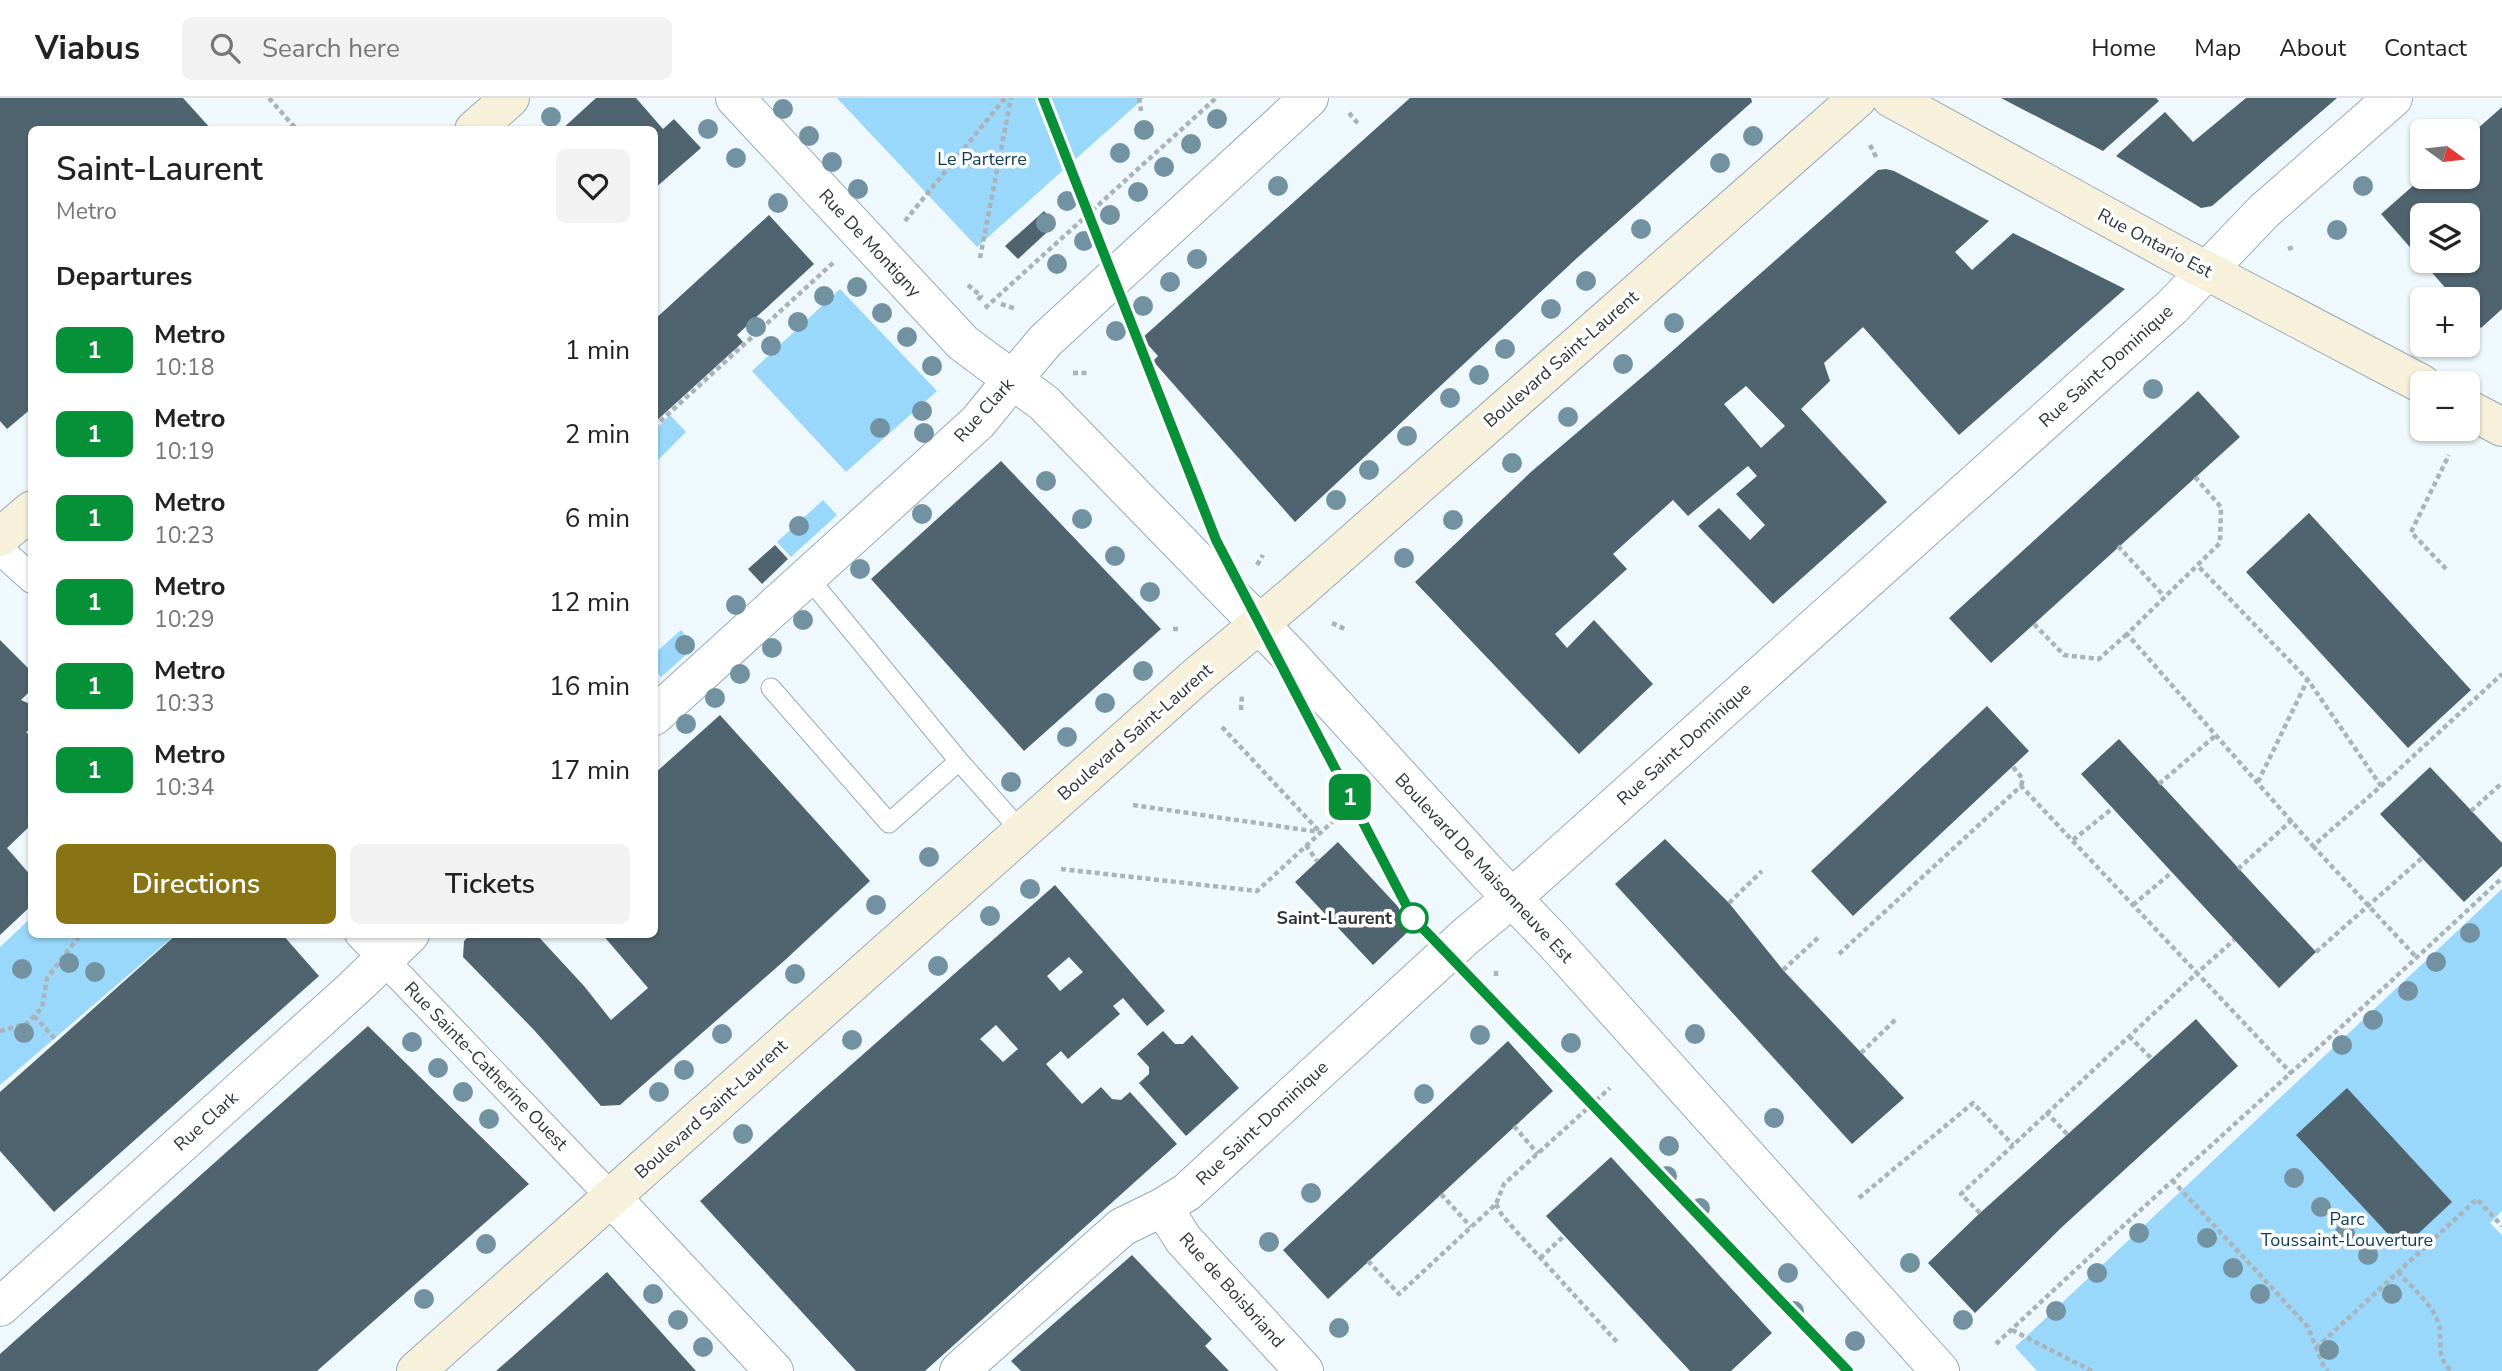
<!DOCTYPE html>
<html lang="en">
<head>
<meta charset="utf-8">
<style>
	body { margin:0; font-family:"Nunito Sans",sans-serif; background:#f2f2f2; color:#222; height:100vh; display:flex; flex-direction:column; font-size:26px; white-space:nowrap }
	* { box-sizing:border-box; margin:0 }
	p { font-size:23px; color:#767676 }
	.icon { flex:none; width:38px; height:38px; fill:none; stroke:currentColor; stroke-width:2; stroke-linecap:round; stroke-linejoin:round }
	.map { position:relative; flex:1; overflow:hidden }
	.side { position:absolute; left:28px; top:28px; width:630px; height:812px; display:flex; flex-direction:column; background:#fff; border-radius:10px; box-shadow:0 2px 5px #0004 }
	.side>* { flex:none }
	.badge { padding:0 14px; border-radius:10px; font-size:24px; line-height:46px }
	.needle { width:46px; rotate:105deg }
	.buttons { position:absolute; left:2410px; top:21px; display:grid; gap:14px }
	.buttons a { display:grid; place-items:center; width:70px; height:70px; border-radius:10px; background:#fff; box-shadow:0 2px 5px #0004; font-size:35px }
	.map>.badge { position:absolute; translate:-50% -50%; box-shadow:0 0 0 4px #fff }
	h2 { padding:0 28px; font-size:26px; line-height:63px }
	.round { display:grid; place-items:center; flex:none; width:74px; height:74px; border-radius:10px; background:#f2f2f2 }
	.summary { display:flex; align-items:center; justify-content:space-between; height:119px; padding:0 28px }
	h1 { font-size:33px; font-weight:600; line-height:52px }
	.primary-button { display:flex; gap:14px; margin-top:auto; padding:14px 28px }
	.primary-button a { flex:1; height:80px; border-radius:10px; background:#887315; color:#fff; font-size:28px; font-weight:600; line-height:80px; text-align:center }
	.primary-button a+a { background:#f2f2f2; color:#222 }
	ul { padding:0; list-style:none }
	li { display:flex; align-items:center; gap:21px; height:84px; padding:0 28px }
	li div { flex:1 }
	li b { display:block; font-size:26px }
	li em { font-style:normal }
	li .badge { min-width:77px; font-weight:700; text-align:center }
	header { display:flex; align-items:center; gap:42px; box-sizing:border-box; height:98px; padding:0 35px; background:#fff; border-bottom:2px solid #e0e0e0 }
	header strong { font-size:33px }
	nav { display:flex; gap:38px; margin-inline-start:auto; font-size:24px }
	.search { width:490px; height:63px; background:#f2f2f2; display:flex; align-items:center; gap:18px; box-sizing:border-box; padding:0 24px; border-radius:10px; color:#767676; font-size:26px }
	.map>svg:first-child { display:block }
</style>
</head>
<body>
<header>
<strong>Viabus</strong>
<div class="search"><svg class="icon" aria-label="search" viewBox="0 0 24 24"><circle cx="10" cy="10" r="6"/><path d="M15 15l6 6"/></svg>Search here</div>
<nav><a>Home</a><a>Map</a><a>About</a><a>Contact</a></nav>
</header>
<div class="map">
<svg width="2502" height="1273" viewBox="0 0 2502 1273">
	<rect width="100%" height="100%" fill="#eef8fd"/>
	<path fill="#99d8fb" d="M837,0H1144L977,149Z
		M840,191L937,293L846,374L752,273Z
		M670,317L686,334L655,365V332Z
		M823,402L837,417L791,459L777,444Z
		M681,532L695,549L661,579L655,572V555Z
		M2502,791V1113L2490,1125L2502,1137V1273H2037L2015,1249Z
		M31,820L32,836L175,837L0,987V849Z"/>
	<path fill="#50646f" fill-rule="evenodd" d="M0,0H183L212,32H32V310L7,331L0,323Z
		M596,0H636L663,31L674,21L701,50L654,91V32H561Z
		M1410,0H1751L1752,4L1577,160L1295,424L1153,263L1158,258L1142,240Z
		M2001,0H2156L2159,3L2103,53Z
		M2246,0H2337L2212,108L2201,110L2116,58L2165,14L2193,44Z
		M2502,9V211L2481,230L2468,215V201H2455L2381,116L2423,79H2468V39ZM2422,117H2468V163H2422Z
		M1886,71L1894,73L1989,123L1955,154L1972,172L2013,135L2125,191L1959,337L1863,229L1824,265L1830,283L1801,311L1887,404L1773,506L1698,428L1719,410L1750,442L1765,427L1736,396L1757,378L1748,368L1688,418L1673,402L1613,456L1627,471L1555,536L1567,550L1594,522L1653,586L1579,656L1415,484L1532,373L1654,269L1878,72ZM1746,288L1785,328L1761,350L1724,306Z
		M1044,113L1056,126L1018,161L1005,148Z
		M769,117L814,166L737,237L743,244L654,325V222Z
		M2198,293L2240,339L1991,565L1949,520Z
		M1001,363L1161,531L1024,653L871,481Z
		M2309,415L2471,592L2408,650L2246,474Z
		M775,447L788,461L762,486L748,471Z
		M0,542L32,574V591L21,602L32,607V631L26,634L32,640V726L7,750L32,779V807L0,837Z
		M1987,608L2029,653L1853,818L1811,773Z
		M720,617L870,783L784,863L620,1007L601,1008L534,932L463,859L464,843L471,836H536L584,888L611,922L648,890L602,836H654V676Z
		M2119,641L2316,854L2279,890L2081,676Z
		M2430,669L2502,745V768L2464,804L2380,716Z
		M1665,741L1729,805L1783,872L1904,1000L1852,1046L1615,786Z
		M1338,744L1415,827L1373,867L1295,784Z
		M1055,787L1165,913L1147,928L1123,900L1113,908L1120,916L1068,961L1061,953L1046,966L1082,1006L1101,989L1112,1001L1121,1002L1130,994L1177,1046L925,1273H856L700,1103L817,997ZM1069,859L1083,874L1060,893L1047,878ZM996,927L1018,951L1003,964L980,941Z
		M177,836H282L319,878L54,1114L0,1053V994Z
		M2196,921L2238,968L2062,1129L1975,1215L1928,1165L1980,1115Z
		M368,928L529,1086L317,1273H0V1256Z
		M1163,933L1175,946H1183L1192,937L1239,990L1186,1038L1139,985L1149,976V969L1137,956Z
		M1508,943L1553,993L1328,1201L1283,1152Z
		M2347,990L2452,1104L2402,1151L2296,1037Z
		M1611,1059L1772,1235L1731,1273H1690L1546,1118Z
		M1132,1157L1212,1241L1205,1248L1229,1273H1021L1011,1263Z
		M607,1174L696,1273H496L521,1251Z"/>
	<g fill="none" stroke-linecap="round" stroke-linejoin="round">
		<defs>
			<path id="service" d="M807,478L959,663L1022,734
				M771,590L889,725L959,663"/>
			<path id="pedestrian" d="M0,452L32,481
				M359,836L612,1100"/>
			<path id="minor" d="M654,618L978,324L1013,281
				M1163,1109L1183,1141L1304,1273
				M0,1209L354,890L410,836
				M959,1273L1122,1129L1163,1109L1187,1094L1466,838L1512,800L2172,209L2264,113L2393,0"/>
			<path id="tertiary" d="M735,0L963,245L1044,305L1290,558L1485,772L1556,846L1940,1273
				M1013,281L1045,243L1309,0
				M612,1100L774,1273"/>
			<path id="secondary" d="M1891,0L2173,155L2422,286
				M474,32L510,0
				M2468,311L2502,329
				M0,439L32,412
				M416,1273L1198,577L1295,496L1858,0"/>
		</defs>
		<use href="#service" stroke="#96abb8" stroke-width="21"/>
		<use href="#pedestrian" stroke="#96abb8" stroke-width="30"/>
		<use href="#minor" stroke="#96abb8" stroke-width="40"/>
		<use href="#tertiary" stroke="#96abb8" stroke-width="40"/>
		<use href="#secondary" stroke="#96abb8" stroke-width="40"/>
		<path stroke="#a9b3b8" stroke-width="4.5" stroke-dasharray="5 3.5" stroke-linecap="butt" d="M269,0L297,32
			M1139,0L1141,13
			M1349,15L1360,28
			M1870,47L1877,61
			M905,123L1005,0
			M2288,151L2296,148
			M980,160L1011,0
			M968,187L981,198L977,203
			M1001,206L1016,211
			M985,210L1216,0
			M1073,275H1088
			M654,329L834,164
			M2195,379L2221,409L2220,445L2127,536L2313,748L2381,688L2308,582L2198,468
			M2118,448L2164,498
			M1257,467L1263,457
			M2446,471L2411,434L2449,357
			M1332,525L1347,532
			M2034,526L2064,557L2099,561L2127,536
			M1173,531H1181
			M1241,612L1242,596
			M1222,629L1319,733
			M2013,669L2023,681L2021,688
			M2258,684L2307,583
			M2159,686L2215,638
			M2381,688L2502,576
			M1133,707L1319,734
			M2471,713L2502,685
			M2073,742L2113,710
			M1306,747L1317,763
			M2313,748L2417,860
			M1061,771L1257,793L1343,714
			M2238,771L2292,722
			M1729,805L1762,773
			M2133,807L2171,775
			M2316,854L2422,760
			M1839,856L2021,688L2197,875L2234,842
			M1783,872L1820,838
			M1496,878V870
			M34,918L57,943
			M0,933L26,926L42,910L47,880L81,836
			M2129,938L2152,961
			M1861,955L1896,921
			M2046,1014L2067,1036
			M1514,1028L1538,1056
			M2172,1082L2308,1229L2323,1267L2328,1273
			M1441,1096L1471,1129
			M1859,1100L1973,1005L2013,1047
			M1496,1106L1502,1117L1515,1132L1617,1244
			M1980,1115L1961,1096L2197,875L2292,976
			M1540,1160L1565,1137
			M1368,1163L1399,1196L1496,1106L1504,1086L1610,990
			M2398,1174C2412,1190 2433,1206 2439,1227C2443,1245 2435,1260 2452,1273
			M2012,1232L2092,1273
			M1996,1246C2163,1089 2335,937 2502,780
			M2316,1250L2477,1101L2502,1128"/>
		<use href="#service" stroke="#fff" stroke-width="19"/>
		<use href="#pedestrian" stroke="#fff" stroke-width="28"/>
		<use href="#minor" stroke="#fff" stroke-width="38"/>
		<use href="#tertiary" stroke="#fff" stroke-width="38"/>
		<use href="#secondary" stroke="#f7f1db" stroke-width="38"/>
	</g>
	<g fill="#7392a1">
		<circle cx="783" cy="11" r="10"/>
		<circle cx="551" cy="19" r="10"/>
		<circle cx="1217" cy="21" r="10"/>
		<circle cx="708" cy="31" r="10"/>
		<circle cx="1144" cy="32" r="10"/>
		<circle cx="809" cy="38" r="10"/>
		<circle cx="1753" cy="38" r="10"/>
		<circle cx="1191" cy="46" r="10"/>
		<circle cx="1120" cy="55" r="10"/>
		<circle cx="736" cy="60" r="10"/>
		<circle cx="832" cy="64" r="10"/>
		<circle cx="1720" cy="65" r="10"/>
		<circle cx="1164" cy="69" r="10"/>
		<circle cx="1278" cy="88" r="10"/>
		<circle cx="2363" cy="88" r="10"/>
		<circle cx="858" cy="91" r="10"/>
		<circle cx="1138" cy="94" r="10"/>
		<circle cx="1067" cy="103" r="10"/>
		<circle cx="778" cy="105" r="10"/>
		<circle cx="1110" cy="117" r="10"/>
		<circle cx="1046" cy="125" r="10"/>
		<circle cx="1641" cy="131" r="10"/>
		<circle cx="2337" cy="132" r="10"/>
		<circle cx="1084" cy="143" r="10"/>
		<circle cx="1197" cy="161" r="10"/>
		<circle cx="1057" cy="166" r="10"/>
		<circle cx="1586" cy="183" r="10"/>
		<circle cx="1170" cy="184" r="10"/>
		<circle cx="857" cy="189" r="10"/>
		<circle cx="824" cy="198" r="10"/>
		<circle cx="1143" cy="208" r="10"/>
		<circle cx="1551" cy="211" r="10"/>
		<circle cx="882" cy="215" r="10"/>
		<circle cx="798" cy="224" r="10"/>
		<circle cx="1674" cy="225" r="10"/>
		<circle cx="756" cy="229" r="10"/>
		<circle cx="1116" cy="233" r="10"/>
		<circle cx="907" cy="239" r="10"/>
		<circle cx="771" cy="248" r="10"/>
		<circle cx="1505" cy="251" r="10"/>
		<circle cx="1623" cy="266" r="10"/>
		<circle cx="932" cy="268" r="10"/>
		<circle cx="1479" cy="277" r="10"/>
		<circle cx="2153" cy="291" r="10"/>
		<circle cx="1450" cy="300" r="10"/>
		<circle cx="922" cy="313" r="10"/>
		<circle cx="1568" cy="319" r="10"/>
		<circle cx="880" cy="330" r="10"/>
		<circle cx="924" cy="335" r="10"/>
		<circle cx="1407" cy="338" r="10"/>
		<circle cx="1512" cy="365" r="10"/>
		<circle cx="1369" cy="372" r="10"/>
		<circle cx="1046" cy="383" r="10"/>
		<circle cx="1336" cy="402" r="10"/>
		<circle cx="922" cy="416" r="10"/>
		<circle cx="1082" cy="421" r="10"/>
		<circle cx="1453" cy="422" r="10"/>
		<circle cx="799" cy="428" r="10"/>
		<circle cx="1115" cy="458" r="10"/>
		<circle cx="1404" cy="460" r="10"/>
		<circle cx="860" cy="471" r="10"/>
		<circle cx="1150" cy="494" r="10"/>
		<circle cx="736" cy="507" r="10"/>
		<circle cx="803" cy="522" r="10"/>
		<circle cx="685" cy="547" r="10"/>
		<circle cx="772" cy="550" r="10"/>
		<circle cx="1143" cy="573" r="10"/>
		<circle cx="740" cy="576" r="10"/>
		<circle cx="715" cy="600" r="10"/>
		<circle cx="1105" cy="605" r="10"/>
		<circle cx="686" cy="626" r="10"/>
		<circle cx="1067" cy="639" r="10"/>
		<circle cx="1011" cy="684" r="10"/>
		<circle cx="929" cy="759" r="10"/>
		<circle cx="1030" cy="791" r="10"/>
		<circle cx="876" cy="807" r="10"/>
		<circle cx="990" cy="818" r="10"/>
		<circle cx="2470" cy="835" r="10"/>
		<circle cx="2436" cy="864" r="10"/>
		<circle cx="69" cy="865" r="10"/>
		<circle cx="938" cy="868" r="10"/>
		<circle cx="22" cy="871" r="10"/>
		<circle cx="95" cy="874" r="10"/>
		<circle cx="795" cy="876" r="10"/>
		<circle cx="2408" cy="893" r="10"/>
		<circle cx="2373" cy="922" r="10"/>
		<circle cx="24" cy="935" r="10"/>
		<circle cx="722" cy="936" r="10"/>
		<circle cx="1695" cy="936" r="10"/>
		<circle cx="1480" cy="937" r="10"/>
		<circle cx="852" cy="942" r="10"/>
		<circle cx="412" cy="944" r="10"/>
		<circle cx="1571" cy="945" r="10"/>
		<circle cx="2342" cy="947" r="10"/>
		<circle cx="438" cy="970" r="10"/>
		<circle cx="684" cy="972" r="10"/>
		<circle cx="463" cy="994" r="10"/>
		<circle cx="659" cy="994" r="10"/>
		<circle cx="1424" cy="996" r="10"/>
		<circle cx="1774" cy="1020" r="10"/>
		<circle cx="489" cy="1021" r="10"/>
		<circle cx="743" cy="1036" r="10"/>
		<circle cx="1669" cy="1048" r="10"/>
		<circle cx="1667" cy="1078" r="10"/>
		<circle cx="2294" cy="1080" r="10"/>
		<circle cx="1311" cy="1095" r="10"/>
		<circle cx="2321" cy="1109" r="10"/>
		<circle cx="1700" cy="1110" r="10"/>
		<circle cx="2139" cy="1135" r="10"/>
		<circle cx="2345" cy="1135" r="10"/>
		<circle cx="2207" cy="1140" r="10"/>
		<circle cx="1269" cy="1144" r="10"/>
		<circle cx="486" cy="1146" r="10"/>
		<circle cx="2368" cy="1157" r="10"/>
		<circle cx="1910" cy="1165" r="10"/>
		<circle cx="2233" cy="1170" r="10"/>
		<circle cx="1788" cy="1175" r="10"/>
		<circle cx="2097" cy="1175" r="10"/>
		<circle cx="653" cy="1196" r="10"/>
		<circle cx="2260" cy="1196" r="10"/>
		<circle cx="2392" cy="1196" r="10"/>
		<circle cx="424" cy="1201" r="10"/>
		<circle cx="1794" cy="1213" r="10"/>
		<circle cx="2056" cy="1213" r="10"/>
		<circle cx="678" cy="1222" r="10"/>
		<circle cx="1963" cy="1222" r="10"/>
		<circle cx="1339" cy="1230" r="10"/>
		<circle cx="1855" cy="1243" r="10"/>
		<circle cx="703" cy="1249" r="10"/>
		<circle cx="2329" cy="1252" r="10"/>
	</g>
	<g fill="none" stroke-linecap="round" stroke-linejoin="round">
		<defs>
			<path id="line" d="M1043,0L1216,442L1413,820L1848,1273"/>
		</defs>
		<use href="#line" stroke="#fff" stroke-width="16"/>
		<use href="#line" stroke="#069037" stroke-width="10"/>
	</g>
	<circle fill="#fff" stroke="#069037" stroke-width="3.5" cx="1413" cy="820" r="14"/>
	<g text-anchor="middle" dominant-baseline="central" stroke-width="7" stroke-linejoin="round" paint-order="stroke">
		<g font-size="18" fill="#0e3f55" stroke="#fff">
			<text x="982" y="61">Le Parterre</text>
			<text x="2347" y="1121">Parc<tspan x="2347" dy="21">Toussaint-Louverture</tspan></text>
		</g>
		<g font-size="18" fill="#2c353a" stroke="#fff">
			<text transform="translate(870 145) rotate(47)">Rue De Montigny</text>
			<text transform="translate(2155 145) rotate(28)">Rue Ontario Est</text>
			<text transform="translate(1561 261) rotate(-41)">Boulevard Saint-Laurent</text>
			<text transform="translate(2106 268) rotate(-42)">Rue Saint-Dominique</text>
			<text transform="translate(984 312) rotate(-48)">Rue Clark</text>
			<text transform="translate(1135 634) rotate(-41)">Boulevard Saint-Laurent</text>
			<text transform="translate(1684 646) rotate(-42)">Rue Saint-Dominique</text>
			<text transform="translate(1484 770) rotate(47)">Boulevard De Maisonneuve Est</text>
			<text transform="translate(486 968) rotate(46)">Rue Sainte-Catherine Ouest</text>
			<text transform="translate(711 1011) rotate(-42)">Boulevard Saint-Laurent</text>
			<text transform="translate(206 1023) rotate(-42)">Rue Clark</text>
			<text transform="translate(1262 1025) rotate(-43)">Rue Saint-Dominique</text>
			<text transform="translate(1232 1192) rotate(48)">Rue de Boisbriand</text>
		</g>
		<g font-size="18" font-weight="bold" fill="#2c353a" stroke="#fff" text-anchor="end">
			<text x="1392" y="820">Saint-Laurent</text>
		</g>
	</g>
</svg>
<div class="buttons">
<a><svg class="needle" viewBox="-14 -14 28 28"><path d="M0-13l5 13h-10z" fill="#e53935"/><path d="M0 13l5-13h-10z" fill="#767676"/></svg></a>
<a><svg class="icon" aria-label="layers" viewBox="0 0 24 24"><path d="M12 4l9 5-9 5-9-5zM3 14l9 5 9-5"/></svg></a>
<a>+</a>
<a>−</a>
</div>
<b class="badge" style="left:1350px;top:699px;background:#069037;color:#fff">1</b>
<section class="side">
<div class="summary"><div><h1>Saint-Laurent</h1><p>Metro</p></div><a class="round"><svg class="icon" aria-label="heart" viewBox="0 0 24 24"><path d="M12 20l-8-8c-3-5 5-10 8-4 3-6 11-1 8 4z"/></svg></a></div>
<h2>Departures</h2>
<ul>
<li><span class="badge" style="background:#069037;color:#fff">1</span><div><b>Metro</b><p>10:18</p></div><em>1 min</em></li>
<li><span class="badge" style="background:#069037;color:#fff">1</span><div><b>Metro</b><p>10:19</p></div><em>2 min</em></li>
<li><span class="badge" style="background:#069037;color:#fff">1</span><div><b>Metro</b><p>10:23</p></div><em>6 min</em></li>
<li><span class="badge" style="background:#069037;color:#fff">1</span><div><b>Metro</b><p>10:29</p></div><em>12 min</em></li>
<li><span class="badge" style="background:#069037;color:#fff">1</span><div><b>Metro</b><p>10:33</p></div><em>16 min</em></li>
<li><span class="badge" style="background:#069037;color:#fff">1</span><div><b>Metro</b><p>10:34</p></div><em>17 min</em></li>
</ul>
<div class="primary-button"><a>Directions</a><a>Tickets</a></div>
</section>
</div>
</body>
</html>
